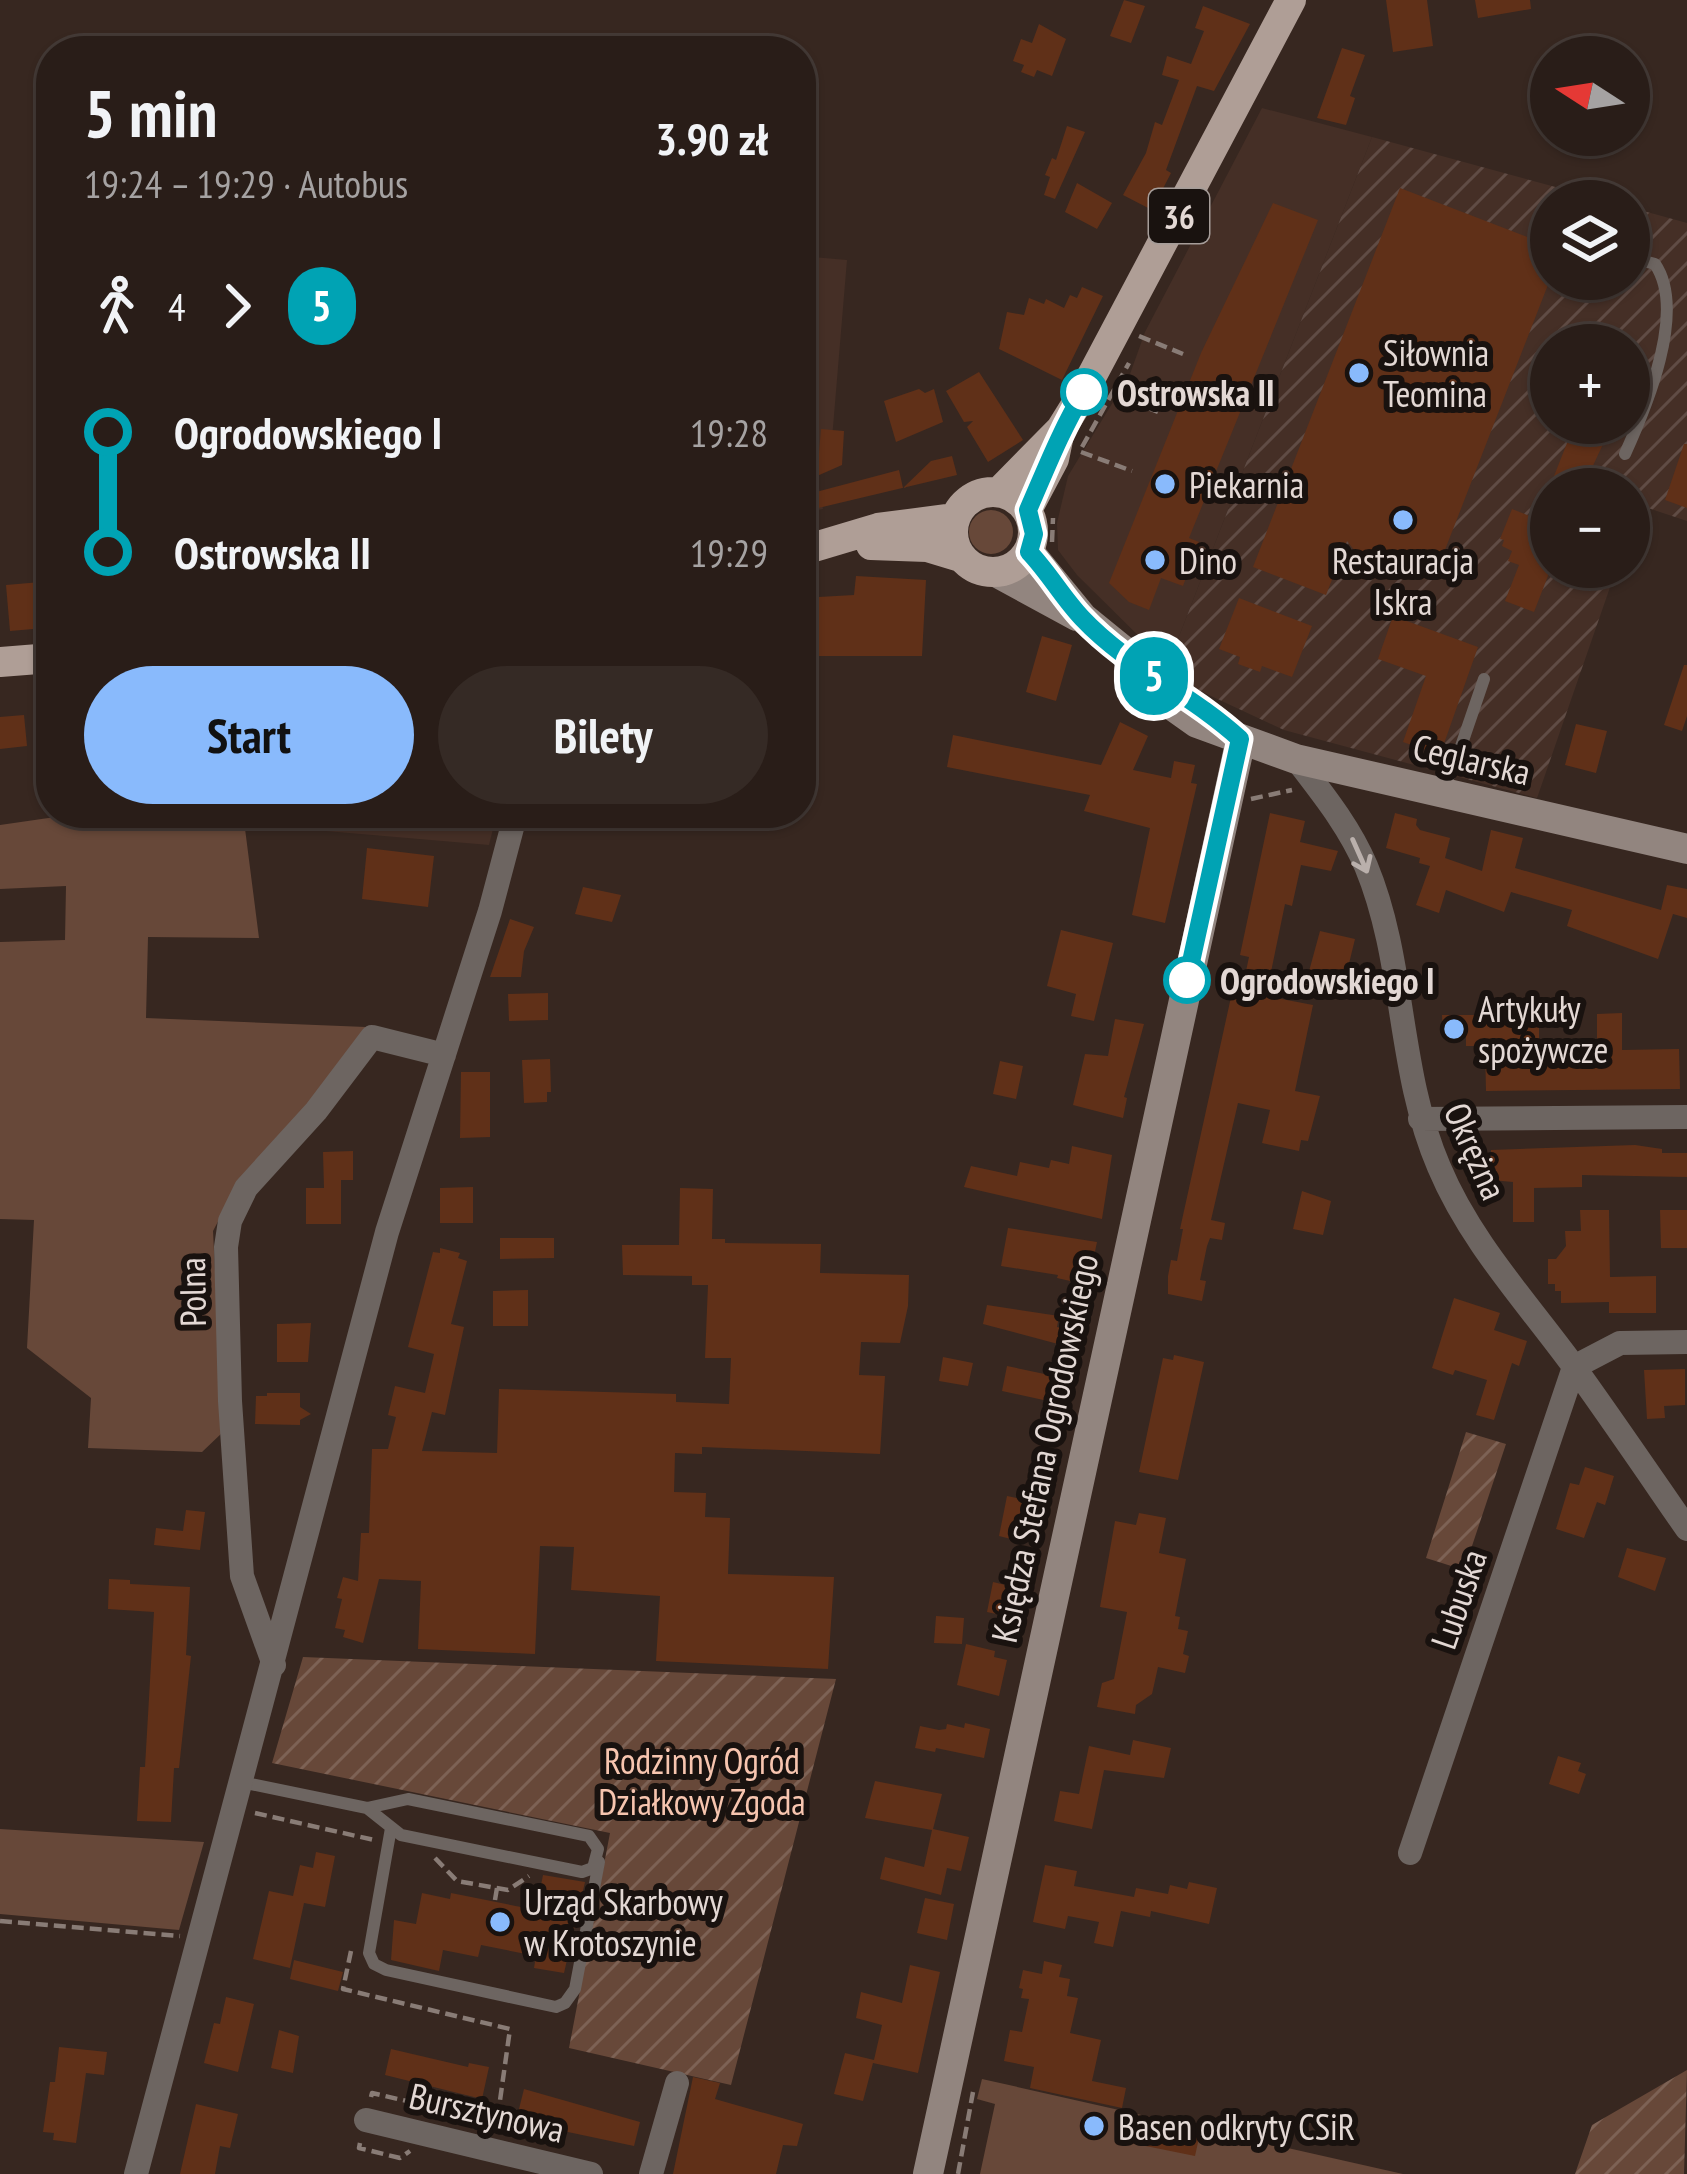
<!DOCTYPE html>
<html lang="pl">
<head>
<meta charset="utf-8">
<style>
	body { margin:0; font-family:"PT Sans Narrow",sans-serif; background:#352a25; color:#f1f3f6; height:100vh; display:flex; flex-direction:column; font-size:45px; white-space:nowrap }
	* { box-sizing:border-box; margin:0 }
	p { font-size:39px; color:#a5a2a2 }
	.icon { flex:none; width:66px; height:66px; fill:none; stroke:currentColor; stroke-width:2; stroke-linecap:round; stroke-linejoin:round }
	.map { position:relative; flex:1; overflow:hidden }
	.side { position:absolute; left:36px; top:36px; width:780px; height:792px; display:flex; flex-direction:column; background:#291d18; border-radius:48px; box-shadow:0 3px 9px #0004,0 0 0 3px #453b37 }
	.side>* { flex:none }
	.badge { padding:0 24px; border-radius:39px; font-size:42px; line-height:78px }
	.needle { width:78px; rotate:282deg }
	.buttons { position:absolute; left:1530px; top:36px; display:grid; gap:24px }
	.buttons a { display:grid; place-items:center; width:120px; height:120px; border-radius:50%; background:#291d18; box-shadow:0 3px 9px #0004,0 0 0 3px #453b37; font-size:60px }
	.map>.badge { position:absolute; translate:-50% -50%; box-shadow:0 0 0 6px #fff }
	.legs { display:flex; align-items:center; gap:18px; height:132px; padding:0 48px; font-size:39px }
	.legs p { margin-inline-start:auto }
	.summary { display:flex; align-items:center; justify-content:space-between; height:204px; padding:0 48px }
	h1 { font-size:66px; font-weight:700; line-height:90px }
	.button { display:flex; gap:24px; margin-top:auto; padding:24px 48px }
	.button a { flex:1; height:138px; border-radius:72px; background:#89bafc; color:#111; font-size:48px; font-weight:700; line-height:138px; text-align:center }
	.button a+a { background:#352a25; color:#f1f3f6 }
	ul { padding:0 48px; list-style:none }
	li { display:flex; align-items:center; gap:42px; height:120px; font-size:45px }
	li i { display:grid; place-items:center; width:18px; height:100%; margin:0 15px; background:currentColor }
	li i::after { content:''; width:30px; height:30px; margin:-15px; border:9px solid; border-radius:50%; background:#291d18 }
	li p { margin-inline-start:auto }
	li:first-child i { background:linear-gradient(#0000 50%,currentColor 0) }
	li:last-child i { background:linear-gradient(currentColor 50%,#0000 0) }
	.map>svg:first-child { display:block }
</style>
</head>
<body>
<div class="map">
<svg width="1687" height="2174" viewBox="0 0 1687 2174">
	<defs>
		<pattern id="industrial-furrows" width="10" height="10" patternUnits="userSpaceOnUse" patternTransform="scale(3)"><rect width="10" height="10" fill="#452f26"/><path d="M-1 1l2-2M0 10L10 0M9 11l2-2" fill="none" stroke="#604c45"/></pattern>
		<pattern id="garden-furrows" width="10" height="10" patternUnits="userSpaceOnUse" patternTransform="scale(3)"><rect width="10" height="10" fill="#674839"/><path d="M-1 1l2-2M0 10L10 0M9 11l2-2" fill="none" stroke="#7d6255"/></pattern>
	</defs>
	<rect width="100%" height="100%" fill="#372720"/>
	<path fill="#452f26" d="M1262,108L1372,137L1168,665L1077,575L1058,550L1057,523L1068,476L1130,374L1145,332Z
		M801,256L847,260L830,463H818L816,472L823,509L801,513Z
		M281,813H497L489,845L279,827Z"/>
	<path fill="url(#industrial-furrows)" fill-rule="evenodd" d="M1372,137L1607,201H1551V279H1629V207L1687,223V521L1639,505L1629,533V489H1551V567H1617L1537,798L1284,730L1194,688L1168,665ZM1551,345H1629V423H1551Z"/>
	<path fill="#674839" d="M969 532a22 22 0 1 1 44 0a22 22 0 1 1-44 0Z
		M83,813H243L259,938L148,937L146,1018L366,1027L307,1106L242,1176L213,1231L223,1432L202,1452L88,1448L91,1398L27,1348L34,1220L0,1219V942L65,940L66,886L0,889V825Z
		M0,1829L204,1842L179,1930L0,1914Z
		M982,2079L1403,2174H980L995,2104L977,2099Z"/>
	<path fill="url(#garden-furrows)" d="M1466,1432L1506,1444L1464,1570L1426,1558Z
		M303,1657L836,1679L731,2085L569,2048L610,1833L272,1763Z
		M1687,2070L1684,2174H1575L1592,2125Z"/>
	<path fill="#603018" d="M1124,0L1145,6L1131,43L1110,36Z
		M1386,0H1427L1433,46L1393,52Z
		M1475,0H1530L1531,9L1478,18Z
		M1203,6L1250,24L1214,91L1197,86L1166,170L1171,173L1152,210L1123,195L1146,153L1155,122L1162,125L1179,80L1162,75L1167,56L1191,64L1204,31L1195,28Z
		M1039,24L1066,39L1052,76L1037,70L1034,77L1021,72L1024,65L1013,61L1021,39L1032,43Z
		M1342,48L1365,55L1350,96L1355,98L1346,125L1317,118Z
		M1067,126L1085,132L1055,199L1044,195L1050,177L1045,175L1052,158L1056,160Z
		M1077,183L1112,203L1097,229L1065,212Z
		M1400,188L1551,246V277L1436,573L1404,561L1390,572L1379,573L1367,566L1347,541L1326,595L1253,567Z
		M1273,203L1318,220L1189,538L1199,542L1183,586L1161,578L1149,610L1129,602L1109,583L1201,353Z
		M1082,287L1103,296L1062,380L999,349L1007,312L1024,315L1029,298L1044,304L1046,299L1064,308L1070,295L1077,298Z
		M979,372L1023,440L988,462L967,427L973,421L964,422L946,391Z
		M919,389L925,393L934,389L943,422L896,442L884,401Z
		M1575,423H1613L1582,489H1551V568L1534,612L1505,601L1519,565L1508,561L1512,551L1502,546L1504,540L1500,539L1512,509L1537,519Z
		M821,429L844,431L842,465L817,476Z
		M1684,444H1687V508L1665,500Z
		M952,456L957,475L814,509L816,492L899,470L903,488L931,461Z
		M856,576L926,580L922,656H808L804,621L801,622V598L854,595Z
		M41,582L45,628L10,631L6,585Z
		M1239,598L1312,626L1292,677L1262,666L1260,672L1238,664L1240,657L1219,649Z
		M1393,616L1478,647L1440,755L1403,742L1426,676L1378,659Z
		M1042,636L1072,645L1056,701L1026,692Z
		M1684,665H1687V716L1682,731L1664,725Z
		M24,715L27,746L0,749V717Z
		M1120,722L1148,736L1133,770L1171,778L1174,761L1195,765L1191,783L1197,784L1165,923L1132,915L1150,828L1084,811L1090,795L947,767L953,735L1101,765Z
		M1576,724L1607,731L1596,773L1565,765Z
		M1270,813L1305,821L1300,842L1338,851L1331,871L1301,865L1292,906L1285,904L1266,996L1313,1005L1295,1091L1320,1096L1308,1141L1301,1140L1299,1151L1262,1143L1270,1110L1238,1103L1211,1220L1225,1223L1222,1240L1210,1238L1207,1246L1200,1280L1206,1281L1202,1301L1168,1294V1276L1171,1260L1177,1261L1183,1229H1180L1233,988L1242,990L1249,957L1240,955Z
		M1395,813L1417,819L1416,825L1420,830L1450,838L1445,858L1482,871L1491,830L1523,838L1515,868L1661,910L1667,885L1687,889V918L1673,914L1658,959L1567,926L1572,910L1511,892L1504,912L1446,890L1439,913L1416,905L1430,866L1419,863L1420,858L1386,848Z
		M367,848L434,856L428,907L362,899Z
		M583,887L621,895L612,922L575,914Z
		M510,919L534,927L524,951L521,977H490Z
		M1061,930L1113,943L1094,1021L1071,1016L1076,994L1047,986Z
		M1320,931L1355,939L1344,984L1308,975Z
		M548,993V1020L509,1021L508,994Z
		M1622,1013V1050L1679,1049L1680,1089L1486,1091L1485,1046H1466V1035L1443,1036L1442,1015H1539V1055L1597,1054V1014Z
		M1115,1019L1144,1024L1124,1097L1127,1098L1123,1118L1073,1105L1085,1054L1108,1056Z
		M550,1059L551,1092H547V1102L524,1103L522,1060Z
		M1000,1061L1023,1066L1016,1099L993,1094Z
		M461,1072H490V1137L460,1138Z
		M1635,1145L1662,1149V1153H1687V1177L1582,1175V1187L1534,1188V1222H1513V1182L1491,1180V1150Z
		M1072,1146L1112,1155L1102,1219L964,1187L971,1166L1017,1176L1020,1162L1049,1168L1051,1160L1069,1164Z
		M353,1151V1180H341V1224H306V1188H324L323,1152Z
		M473,1187V1223H440V1188Z
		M680,1188L713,1189L712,1239H725V1243L821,1244L820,1273L909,1275L908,1306L900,1343L861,1342L859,1375L885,1376L880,1454L702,1447V1454L675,1453L674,1492L706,1493L705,1517L730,1518L728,1574L834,1577L828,1669L656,1661L660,1596L571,1590L574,1547L540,1546L535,1654L418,1649L421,1581L379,1579L363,1643L343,1637L345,1630L335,1628L342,1599L337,1598L343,1577L358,1581L361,1533H369L372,1449H388L396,1417L388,1415L395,1386L425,1393L434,1354L408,1347L433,1252L440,1253V1248L460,1253L458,1258L467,1261L451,1324L464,1327L445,1415L432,1412L422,1451L497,1453L499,1389L676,1394V1402L729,1404L731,1358H705L708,1285H692V1276L623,1275L622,1245H679Z
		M1302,1191L1331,1201L1323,1235L1293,1229Z
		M1580,1210H1609L1610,1277L1656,1276V1313H1609V1302L1561,1303V1291H1555V1284H1548V1259H1556L1566,1246L1565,1231H1581Z
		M1660,1210H1687V1248H1661Z
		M1008,1228L1097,1242L1088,1285L1057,1278L1058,1275L1001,1266Z
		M500,1238H554V1258L500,1259Z
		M528,1290V1326H493V1291Z
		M1454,1298L1500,1313L1494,1330L1527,1341L1519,1366L1512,1363L1494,1420L1476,1415L1487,1380L1455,1370L1453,1375L1432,1368Z
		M987,1305L1059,1316L1057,1327L1062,1328L1058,1344L983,1324Z
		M311,1323L308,1362H277V1324Z
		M1174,1355L1204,1362L1178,1480L1139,1472L1163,1358L1173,1360Z
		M943,1357L973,1363L968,1386L939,1381Z
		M1007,1366L1054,1376L1048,1401L1002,1391Z
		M1685,1369V1405L1664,1406L1665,1418L1647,1419L1644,1370Z
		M267,1393H300V1407L311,1414L300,1420V1425L255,1424L256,1396H267Z
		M1585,1467L1614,1476L1605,1505L1597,1502L1584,1538L1556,1529L1570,1483L1579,1485Z
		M1007,1496L1040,1503L1033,1536L1021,1533L1019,1541L999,1536Z
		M186,1510L205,1512L200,1550L154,1545L156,1528L183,1531Z
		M1139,1513L1166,1518L1159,1553L1186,1559L1175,1616L1180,1617L1178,1629L1188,1631L1183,1654L1189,1656L1185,1673L1158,1667L1152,1694L1136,1705L1135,1714L1097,1707L1102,1683L1114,1679L1127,1612L1100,1607L1115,1521L1136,1525Z
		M1627,1548L1666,1558L1655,1591L1618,1577Z
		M109,1579L130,1580V1584L190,1587L186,1655L191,1656L179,1768H174L171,1822L137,1821L140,1767H145L154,1612L108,1609Z
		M993,1582L1022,1589L1015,1618L987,1612Z
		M936,1616L964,1618L962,1644L934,1643Z
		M966,1644L995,1651L994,1657L1007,1660L999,1696L957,1685Z
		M965,1723L990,1729L984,1758L936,1748L935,1752L915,1748L920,1726L939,1730L946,1729L947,1724L964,1728Z
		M1133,1740L1171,1748L1164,1778L1104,1770L1092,1829L1054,1821L1060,1791L1079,1794L1089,1746L1130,1755Z
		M1558,1756L1581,1763L1578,1771L1586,1774L1579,1794L1549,1784Z
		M875,1781L942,1794L933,1829L969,1837L961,1871L947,1868L941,1895L880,1879L885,1857L924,1867L932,1830L865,1818Z
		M316,1852L335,1856L325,1907L304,1903L290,1968L253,1959L269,1891L293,1896L300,1865L313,1868Z
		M1045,1865L1077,1871L1074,1886L1134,1897L1136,1888L1168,1894L1170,1885L1187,1889L1189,1882L1217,1888L1209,1924L1151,1911L1150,1917L1121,1911L1113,1947L1094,1943L1099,1922L1068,1916L1065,1929L1033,1922Z
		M543,1875L585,1882L564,1973L534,1968L536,1956L481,1945L478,1957L443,1950L439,1971L391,1960L394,1920L416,1924L422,1893L450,1899L451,1893L536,1910Z
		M925,1898L954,1904L947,1940L917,1933Z
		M294,1960L343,1972L338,1991L290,1979Z
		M1044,1961L1062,1965L1059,1977L1070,1979L1067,1996L1078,1998L1070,2033L1101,2040L1092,2081L1126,2088L1122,2108L1030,2088L1034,2067L1004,2061L1010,2030L1022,2032L1029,1999L1021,1998L1023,1989L1019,1988L1023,1970L1042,1974Z
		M910,1965L940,1972L918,2073L873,2063L863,2101L834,2094L845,2053L874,2060L882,2025L856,2018L861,1992L902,2003Z
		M226,1997L254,2004L238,2072L204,2063L214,2023L220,2024Z
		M279,2030L299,2036L293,2073L271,2068Z
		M59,2047L107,2052L104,2075L86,2073L76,2143L53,2140L54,2133L43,2132L50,2082H55Z
		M391,2049L468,2067L469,2063L489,2067L482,2099L385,2075Z
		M693,2077L720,2083L715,2099L803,2124L797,2146L783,2145L776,2174H673Z
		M524,2089L640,2122L634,2146L516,2121Z
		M196,2104L238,2114L230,2148L220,2146L215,2174H180Z
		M1129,2124L1199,2138L1195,2156L1126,2142Z"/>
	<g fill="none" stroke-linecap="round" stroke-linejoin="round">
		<path stroke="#897c76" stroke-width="4.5" stroke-dasharray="12 6" stroke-linecap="butt" d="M1139,336L1183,354
			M1114,394L1158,412
			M1082,447L1129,363
			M1081,452L1132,471
			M1052,542L1053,518
			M1251,799L1292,790
			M255,1813L374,1840
			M435,1858L457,1881L508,1890L529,1876
			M495,1900L497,1888
			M0,1921L180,1936
			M351,1951L343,1989L510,2029L496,2129
			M371,2097L372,2093L411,2102L414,2106
			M360,2143L359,2148L400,2158L410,2151
			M958,2174L973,2092"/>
		<path stroke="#6d6561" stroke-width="12" d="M1625,454C1646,408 1687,311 1655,264L1629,257
			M1442,791L1456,761L1484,679
			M241,1782L367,1808L408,1799L589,1836L598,1849L593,1868L582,1872L401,1835L367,1808
			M391,1828L369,1953L374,1964L386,1970L556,2007L565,2003L575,1989L599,1862"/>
		<path stroke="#6d6561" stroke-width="24" d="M1296,759C1322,793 1349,826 1366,866C1406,962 1397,1070 1439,1167C1470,1241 1525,1300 1572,1364C1611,1418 1649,1474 1687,1529
			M1420,1119L1687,1117
			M274,1665L242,1576L230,1401L226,1247L230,1221L246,1188L316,1111L372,1037L444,1055
			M1410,1853L1574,1367L1620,1343L1687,1342
			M366,2120L591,2174
			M136,2174L387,1232L490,911L516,813
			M651,2174L677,2083"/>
		<path stroke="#92857f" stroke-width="30" d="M1029,552L1083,618L1158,679
			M998,573L1077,616
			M1144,671L1166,701L1197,723L1296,759L1687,849
			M928,2174L1241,739"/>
		<path stroke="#af9e96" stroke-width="30" d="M953 532a40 40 0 1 1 80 0a40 40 0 1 1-80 0Z
			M999,492L1061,429L1079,400L1291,0
			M1027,510L1054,459L1059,435
			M871,545L927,547L960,557
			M801,551L878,528L955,518
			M0,662L51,658"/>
	</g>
	<defs><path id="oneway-shaft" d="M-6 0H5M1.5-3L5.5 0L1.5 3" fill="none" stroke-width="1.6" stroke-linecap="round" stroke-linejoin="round" transform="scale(3)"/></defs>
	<use stroke="#bab0ac" href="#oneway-shaft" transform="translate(1360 856) rotate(66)"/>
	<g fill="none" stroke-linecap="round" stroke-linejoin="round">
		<defs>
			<path id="line-1" d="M1084,392C1061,430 1046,469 1028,510L1034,534L1029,552C1049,573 1063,598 1082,618C1128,667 1191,694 1240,739L1187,980"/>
		</defs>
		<use href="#line-1" stroke="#fff" stroke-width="27"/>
		<use href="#line-1" stroke="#00a3b4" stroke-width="18"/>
	</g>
	<g fill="#89bafc" stroke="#19120f" stroke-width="4.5">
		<circle cx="1359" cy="373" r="12"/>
		<circle cx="1165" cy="484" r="12"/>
		<circle cx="1403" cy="520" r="12"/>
		<circle cx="1155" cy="560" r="12"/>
		<circle cx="1454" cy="1029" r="12"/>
		<circle cx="500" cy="1922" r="12"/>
		<circle cx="1094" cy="2126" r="12"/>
	</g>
	<g fill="#fff" stroke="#00a3b4" stroke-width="6">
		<circle cx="1084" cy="392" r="21"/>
		<circle cx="1187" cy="980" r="21"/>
	</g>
	<g text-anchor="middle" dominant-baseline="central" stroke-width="12" stroke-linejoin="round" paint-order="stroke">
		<rect fill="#19120f" stroke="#a69d99" stroke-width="3" x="1149" y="189" width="60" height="54" rx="9"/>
		<g font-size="33" font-weight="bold" fill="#e3d8d4">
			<text x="1179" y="216">36</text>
		</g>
		<g font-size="36" fill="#e3d8d4" stroke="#19120f" text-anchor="start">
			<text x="1383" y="352">Siłownia<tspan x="1383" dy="41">Teomina</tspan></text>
			<text x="1189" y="484">Piekarnia</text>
			<text x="1179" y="560">Dino</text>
			<text x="1403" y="560" text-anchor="middle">Restauracja<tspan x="1403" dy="41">Iskra</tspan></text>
			<text x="1478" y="1008">Artykuły<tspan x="1478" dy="41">spożywcze</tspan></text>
			<text x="524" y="1901">Urząd Skarbowy<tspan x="524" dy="41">w Krotoszynie</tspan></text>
			<text x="1118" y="2126">Basen odkryty CSiR</text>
		</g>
		<g font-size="36" font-weight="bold" fill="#e3d8d4" stroke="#19120f" text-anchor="start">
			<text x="1117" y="392">Ostrowska II</text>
			<text x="1220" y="980">Ogrodowskiego I</text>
		</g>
		<g font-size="36" fill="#e3d8d4" stroke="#19120f">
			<text transform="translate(1472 759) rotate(13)">Ceglarska</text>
			<text transform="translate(1476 1151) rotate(66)">Okrężna</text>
			<text transform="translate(192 1292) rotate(-91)">Polna</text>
			<text transform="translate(1044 1448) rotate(-78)">Księdza Stefana Ogrodowskiego</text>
			<text transform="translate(1458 1599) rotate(-71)">Lubuska</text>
			<text transform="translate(487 2112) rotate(13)">Bursztynowa</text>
		</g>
		<g font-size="36" fill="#f7c5af" stroke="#19120f">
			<text x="702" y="1760">Rodzinny Ogród<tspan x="702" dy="41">Działkowy Zgoda</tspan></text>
		</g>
	</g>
</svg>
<div class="buttons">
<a><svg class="needle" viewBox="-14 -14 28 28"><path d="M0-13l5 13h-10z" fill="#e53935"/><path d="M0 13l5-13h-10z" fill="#a5a2a2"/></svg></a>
<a><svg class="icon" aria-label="layers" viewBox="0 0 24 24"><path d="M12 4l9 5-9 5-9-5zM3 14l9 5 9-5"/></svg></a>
<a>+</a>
<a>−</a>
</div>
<b class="badge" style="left:1154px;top:676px;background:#00a3b4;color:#fff">5</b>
<section class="side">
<div class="summary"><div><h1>5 min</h1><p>19:24 – 19:29 · Autobus</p></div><b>3.90 zł</b></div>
<div class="legs"><svg class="icon" aria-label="walk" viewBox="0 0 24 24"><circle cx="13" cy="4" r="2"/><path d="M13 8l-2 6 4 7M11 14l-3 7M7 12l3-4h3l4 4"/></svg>4<svg class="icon" aria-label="forward" viewBox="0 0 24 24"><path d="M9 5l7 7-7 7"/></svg><b class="badge" style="background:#00a3b4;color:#fff">5</b></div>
<ul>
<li><i style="color:#00a3b4"></i><b>Ogrodowskiego I</b><p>19:28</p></li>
<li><i style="color:#00a3b4"></i><b>Ostrowska II</b><p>19:29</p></li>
</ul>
<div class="button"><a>Start</a><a>Bilety</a></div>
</section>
</div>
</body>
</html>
